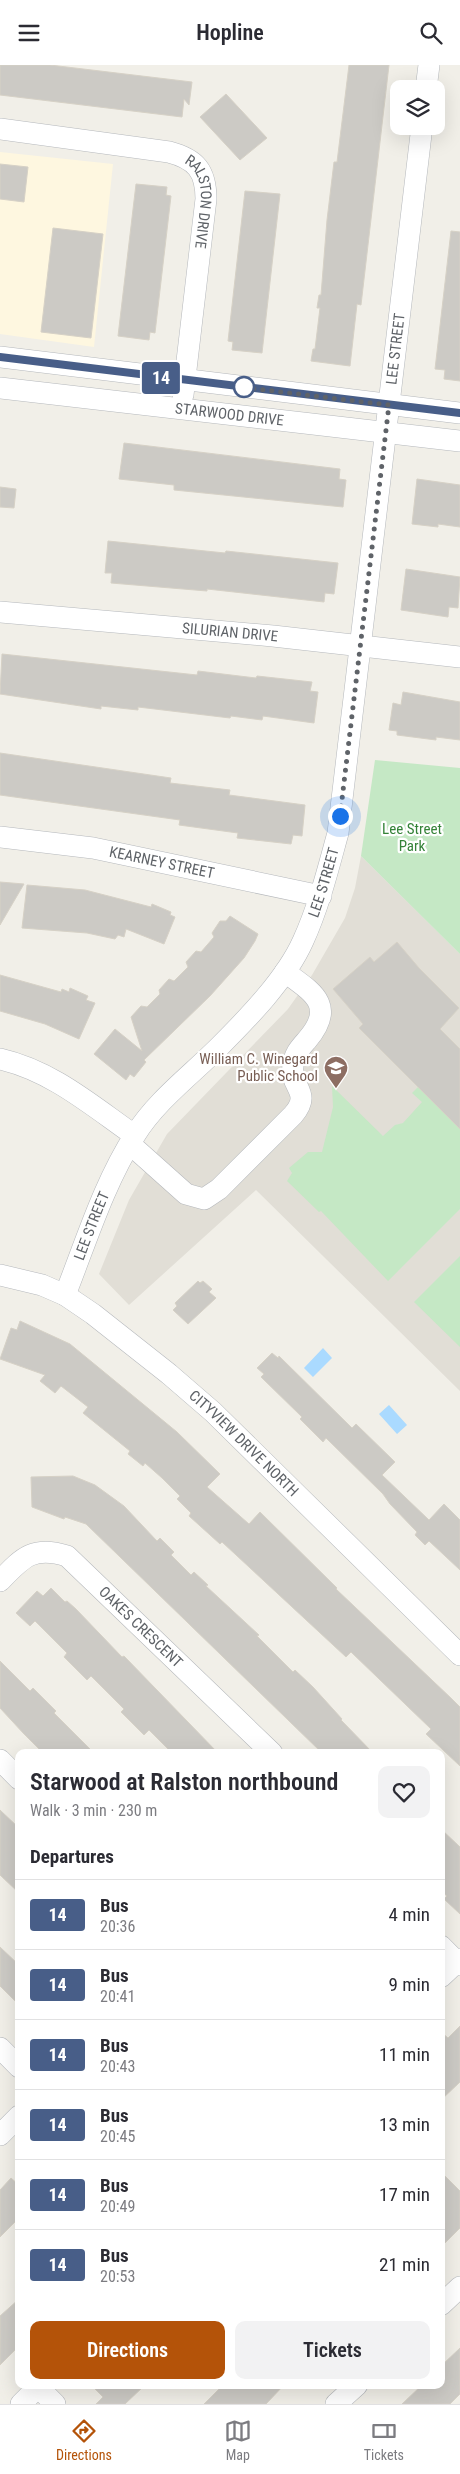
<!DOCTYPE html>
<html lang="en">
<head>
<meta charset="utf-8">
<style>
	body { margin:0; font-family:"Roboto Condensed",sans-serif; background:#f2f2f3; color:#2b2b33; height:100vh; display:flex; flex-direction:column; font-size:19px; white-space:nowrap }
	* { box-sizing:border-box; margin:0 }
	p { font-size:16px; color:#7c7c81 }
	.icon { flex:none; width:28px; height:28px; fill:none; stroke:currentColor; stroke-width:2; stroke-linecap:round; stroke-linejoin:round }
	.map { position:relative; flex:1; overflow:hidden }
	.side { position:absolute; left:15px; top:1684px; width:430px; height:640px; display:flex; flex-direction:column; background:#fff; border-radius:10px; box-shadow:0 5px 20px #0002 }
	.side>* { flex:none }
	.badge { padding:0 10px; border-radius:4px; font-size:18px; line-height:32px }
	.tools { position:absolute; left:390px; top:15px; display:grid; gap:10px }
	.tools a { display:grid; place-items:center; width:55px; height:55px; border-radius:10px; background:#fff; box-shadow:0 5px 20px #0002; font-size:25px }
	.you { position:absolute; width:25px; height:25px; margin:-12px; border:4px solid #fff; border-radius:50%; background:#1a73e8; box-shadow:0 0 0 8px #1a73e833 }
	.map>.badge { position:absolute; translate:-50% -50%; box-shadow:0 0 0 2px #fff }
	h2 { padding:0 15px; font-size:19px; line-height:45px }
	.round { display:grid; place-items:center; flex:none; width:52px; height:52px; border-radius:10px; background:#f2f2f3 }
	.headline { display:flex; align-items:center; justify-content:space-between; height:85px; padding:0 15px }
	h1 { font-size:24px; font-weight:600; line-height:38px }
	.primary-button { display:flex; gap:10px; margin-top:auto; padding:10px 15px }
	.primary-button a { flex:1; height:58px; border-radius:10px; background:#b45309; color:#fff; font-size:20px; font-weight:600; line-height:58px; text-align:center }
	.primary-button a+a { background:#f2f2f3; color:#2b2b33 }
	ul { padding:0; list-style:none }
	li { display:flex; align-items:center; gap:15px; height:70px; padding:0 15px; border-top:1px solid #e1e1e2 }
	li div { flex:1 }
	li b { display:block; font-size:19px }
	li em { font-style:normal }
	li .badge { min-width:55px; font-weight:700; text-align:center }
	header { display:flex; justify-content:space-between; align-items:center; height:65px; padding:0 15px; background:#fff; font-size:22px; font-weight:600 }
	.menu { display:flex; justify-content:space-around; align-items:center; height:70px; border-top:1px solid #e1e1e2; background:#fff; font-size:14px; color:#7c7c81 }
	.menu a { display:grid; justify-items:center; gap:2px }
	.menu .active { color:#b45309 }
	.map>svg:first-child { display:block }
</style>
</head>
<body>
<header><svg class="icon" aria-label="menu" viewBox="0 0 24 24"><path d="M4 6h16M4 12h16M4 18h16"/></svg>Hopline<svg class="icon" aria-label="search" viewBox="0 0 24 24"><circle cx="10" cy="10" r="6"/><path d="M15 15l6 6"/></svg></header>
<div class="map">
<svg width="460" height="2339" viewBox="0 0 460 2339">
	<rect width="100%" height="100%" fill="#f1efe8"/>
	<path fill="#fef7e0" d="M0,87L113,99L94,282L0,269Z"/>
	<path fill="#e1ded6" d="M361,791L460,889V1326L256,1125L129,1240L99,1209L129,1135L167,1069L288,944L312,910L345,853L355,823Z"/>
	<path fill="#c5e8c5" d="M375,695L460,703V889L361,791Z
		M332,1021L383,1071L395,1060L403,1058L422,1037L412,1028L419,1021L460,1064V1144L388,1216L321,1146L319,1147L287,1116L292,1108L289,1103L308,1087H322L333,1042Z
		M460,1191V1282L414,1237Z"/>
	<path fill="#aadaff" d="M323,1283L332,1293L313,1312L304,1303Z
		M389,1340L407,1360L397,1369L379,1349Z"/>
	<path fill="#cccac5" stroke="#d6d1c6" d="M0,0H50L192,17L189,40L184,34L182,52L0,30Z
		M349,0H389L361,240L357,239L350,301L311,296L313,284H315L320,243H317L319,230H321L327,155L334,97H337Z
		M226,29L267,73L240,95L200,52Z
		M0,99L28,102L24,137L0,134Z
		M136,119L167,122L166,130L171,131L155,268L150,267L149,275L118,271Z
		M245,126L280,129L262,288L232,285L233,277L228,276Z
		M53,163L103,169L91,273L41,267Z
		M451,166L460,167V316L444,314L445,305L435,304Z
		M124,378L340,404L339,414L346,415L343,442L174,425V420L119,414Z
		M417,414L460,420V462L438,459V462L412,459Z
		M0,422L16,424L14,443L0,442Z
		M108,476L225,488L226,486L338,498L334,529L325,528L324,537L207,524V526L111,518L112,508H105Z
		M406,504L460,512L458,543L449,542L448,552L401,545Z
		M2,589L197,610L198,606L256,613L257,611L312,617L310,626L318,627L314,658L263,651L262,655L231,651L230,653L138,642V645L101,641V644L0,629Z
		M403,627L460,637V675L436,672V675L397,670V666L389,665L393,638L401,640Z
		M0,688L171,713L170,718L230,725L229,730L305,740L302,771L293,770L291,779L237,773L238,768L179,760L180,755L0,730Z
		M0,817L24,819L0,860Z
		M27,820L85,825L151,842L152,839L171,847L170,850L175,852L164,879L126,864L124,872L118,870L115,874L87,868L22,863Z
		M230,851L258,869L255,876L244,893L210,931L144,995L146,997L134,1012L130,1009L126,1015L94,989L115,964L142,986L131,952L141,941L147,942L160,929L159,925L169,914L174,916L188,902L186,897L196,886L201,887L214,872L212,868L220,856H226Z
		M397,877L419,903L459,943L440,964L460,984V1064L359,963L363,959L333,924L370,892L374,897Z
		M0,910L61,927L62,924L69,927L70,923L88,931L86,935L95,938L79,974L45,959L0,946Z
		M198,1216L200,1218L203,1216L212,1224L209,1227L216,1233L188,1259L173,1245L177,1241L175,1238Z
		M20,1256L70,1279L177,1367L220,1409L207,1422L249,1459L260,1447L337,1523L336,1524L452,1634L460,1642V1701L426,1669L431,1664L351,1587L346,1592L222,1477L220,1479L189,1451L191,1448L177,1434L180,1431L162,1413L145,1398L143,1401L128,1389L130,1386L83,1348L88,1342L61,1321L55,1328L40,1316L45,1310L0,1294L11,1263L17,1265Z
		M272,1288L278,1293L279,1291L352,1363L356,1359L395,1397L382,1410L429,1455L444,1439L460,1455V1505L429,1476L425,1480L415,1470L417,1467L390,1439L383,1429L326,1373L323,1377L300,1354L302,1352L261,1312L264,1309L257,1303Z
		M73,1411L95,1420L124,1441L157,1476L160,1473L174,1487L171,1490L191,1510L194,1507L208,1520L206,1521L259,1570L257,1571L293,1607L295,1605L313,1622L342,1654L341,1655L373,1688H322L86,1459L65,1452L64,1454L32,1442L31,1412Z
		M51,1523L65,1537L67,1536L76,1544L122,1592L124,1591L218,1688H172L149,1665L144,1670L121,1647L124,1644L91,1611L87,1615L64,1592L67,1588L35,1556L30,1561L16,1548L37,1526L43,1531Z
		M0,1596L30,1626L33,1623L56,1646L54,1648L94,1688H43L24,1669L0,1643Z
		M0,1745L19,1763V1828L0,1810Z
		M441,1764L460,1782V1849L444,1834L447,1831L441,1826Z
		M0,1882L19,1900V1940L0,1921Z
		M460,1961V2017L441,2035V1967L448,1973Z
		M441,2107L460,2126V2163L441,2182Z
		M11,2113L19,2120V2153L0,2172V2125Z
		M19,2234V2281L0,2300V2251Z
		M460,2283V2329L450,2339H402L422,2320H441V2301Z
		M91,2320H145L125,2339H96L103,2332Z
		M223,2320H284L266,2339H204Z"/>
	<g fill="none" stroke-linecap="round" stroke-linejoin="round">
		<defs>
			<g id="minor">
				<path d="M426,24L429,0"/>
				<path id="s1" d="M0,64L169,87C196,94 206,106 206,134L183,330"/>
				<path d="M0,292L460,348"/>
				<path id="s2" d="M0,323L460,376"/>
				<path id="s3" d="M0,547L273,571L460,592"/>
				<path id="s4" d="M0,772L93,783L321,831"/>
				<path d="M0,994C52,1006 91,1040 134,1070"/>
				<path d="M130,1079L186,1129L204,1134L219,1124L293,1050C313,1027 289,1022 293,1001C294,989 300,983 307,975C337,940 312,927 285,907"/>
				<path id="s5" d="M0,1210L42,1220L65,1230L93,1249L169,1309L213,1347L460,1590"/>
				<path id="s6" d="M65,1230C86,1177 104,1118 135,1070C156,1036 191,1010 219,982C248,953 286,914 303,876C319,841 328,804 338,768L422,61"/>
				<path id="s7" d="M0,1516C22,1493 33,1480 67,1491L272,1688"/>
				<path d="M0,1695L19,1714"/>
				<path d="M441,1881L460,1900"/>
				<path d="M441,1912L460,1894"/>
				<path d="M0,1983L19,2002"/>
				<path d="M0,2070L19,2051"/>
				<path d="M441,2240L460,2222"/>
				<path d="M38,2322L55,2339"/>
				<path d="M21,2339L40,2320"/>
				<path d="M336,2339L357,2320"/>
			</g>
		</defs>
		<use href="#minor" stroke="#b5b8bc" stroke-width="22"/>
		<use href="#minor" stroke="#fff" stroke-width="21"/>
	</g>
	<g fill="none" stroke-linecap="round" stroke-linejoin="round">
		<defs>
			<path id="line" d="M0,292L460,348"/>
		</defs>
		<use href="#line" stroke="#fff" stroke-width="11"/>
		<use href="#line" stroke="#485e88" stroke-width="8"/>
		<path stroke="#5f6368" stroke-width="5" stroke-dasharray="0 9" d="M244,322H240L389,340L340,751"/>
	</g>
	<defs>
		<symbol id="school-pin" viewBox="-11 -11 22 30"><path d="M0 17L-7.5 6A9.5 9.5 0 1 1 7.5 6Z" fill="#8d6e63" stroke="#fff"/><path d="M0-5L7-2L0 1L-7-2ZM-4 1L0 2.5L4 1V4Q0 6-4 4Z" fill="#fff"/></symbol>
	</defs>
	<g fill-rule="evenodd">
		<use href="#school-pin" x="322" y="989" width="28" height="38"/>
	</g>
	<circle fill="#fff" stroke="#485e88" stroke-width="2.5" cx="244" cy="322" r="10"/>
	<g text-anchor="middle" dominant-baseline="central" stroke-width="4.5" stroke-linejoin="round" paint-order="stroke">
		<g font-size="15" fill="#5f6368" stroke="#fff">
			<text stroke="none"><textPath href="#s1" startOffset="238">RALSTON DRIVE</textPath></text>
			<text stroke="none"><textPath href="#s6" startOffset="1034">LEE STREET</textPath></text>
			<text stroke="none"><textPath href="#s2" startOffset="231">STARWOOD DRIVE</textPath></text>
			<text stroke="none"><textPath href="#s3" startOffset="231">SILURIAN DRIVE</textPath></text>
			<text stroke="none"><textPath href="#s4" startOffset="164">KEARNEY STREET</textPath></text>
			<text stroke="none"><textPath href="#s6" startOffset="495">LEE STREET</textPath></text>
			<text stroke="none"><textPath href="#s6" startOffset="74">LEE STREET</textPath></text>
			<text stroke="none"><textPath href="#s5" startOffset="301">CITYVIEW DRIVE NORTH</textPath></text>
			<text stroke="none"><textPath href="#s7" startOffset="180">OAKES CRESCENT</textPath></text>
		</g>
		<g font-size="15" fill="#348238" stroke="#fff">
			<text x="412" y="764">Lee Street<tspan x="412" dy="17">Park</tspan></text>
		</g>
		<g font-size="15" fill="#785e54" stroke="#fff" text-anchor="end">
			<text x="318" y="994">William C. Winegard<tspan x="318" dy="17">Public School</tspan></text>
		</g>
	</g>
</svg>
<div class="tools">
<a><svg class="icon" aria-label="layers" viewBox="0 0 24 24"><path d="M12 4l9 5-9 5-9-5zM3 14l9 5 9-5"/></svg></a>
</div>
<div class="you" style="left:340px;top:751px"></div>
<b class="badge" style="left:161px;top:313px;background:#485e88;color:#fff">14</b>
<section class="side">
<div class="headline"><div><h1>Starwood at Ralston northbound</h1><p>Walk · 3 min · 230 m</p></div><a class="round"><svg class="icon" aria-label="heart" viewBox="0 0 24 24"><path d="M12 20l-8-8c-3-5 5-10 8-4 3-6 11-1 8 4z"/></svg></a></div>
<h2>Departures</h2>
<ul>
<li><span class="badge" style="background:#485e88;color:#fff">14</span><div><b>Bus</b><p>20:36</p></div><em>4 min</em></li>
<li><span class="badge" style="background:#485e88;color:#fff">14</span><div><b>Bus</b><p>20:41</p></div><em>9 min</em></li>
<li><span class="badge" style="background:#485e88;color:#fff">14</span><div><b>Bus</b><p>20:43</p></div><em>11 min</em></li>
<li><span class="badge" style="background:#485e88;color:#fff">14</span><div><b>Bus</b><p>20:45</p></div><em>13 min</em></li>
<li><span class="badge" style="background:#485e88;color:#fff">14</span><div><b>Bus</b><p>20:49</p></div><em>17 min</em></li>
<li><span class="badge" style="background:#485e88;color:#fff">14</span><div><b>Bus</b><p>20:53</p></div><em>21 min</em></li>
</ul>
<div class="primary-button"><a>Directions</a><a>Tickets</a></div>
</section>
</div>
<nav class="menu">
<a class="active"><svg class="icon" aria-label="directions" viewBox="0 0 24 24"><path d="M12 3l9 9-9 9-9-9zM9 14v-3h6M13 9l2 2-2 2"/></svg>Directions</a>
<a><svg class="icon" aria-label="map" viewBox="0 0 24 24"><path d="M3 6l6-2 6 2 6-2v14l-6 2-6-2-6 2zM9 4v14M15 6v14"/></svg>Map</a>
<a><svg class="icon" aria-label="tickets" viewBox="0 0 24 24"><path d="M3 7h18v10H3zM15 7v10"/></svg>Tickets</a>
</nav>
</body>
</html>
